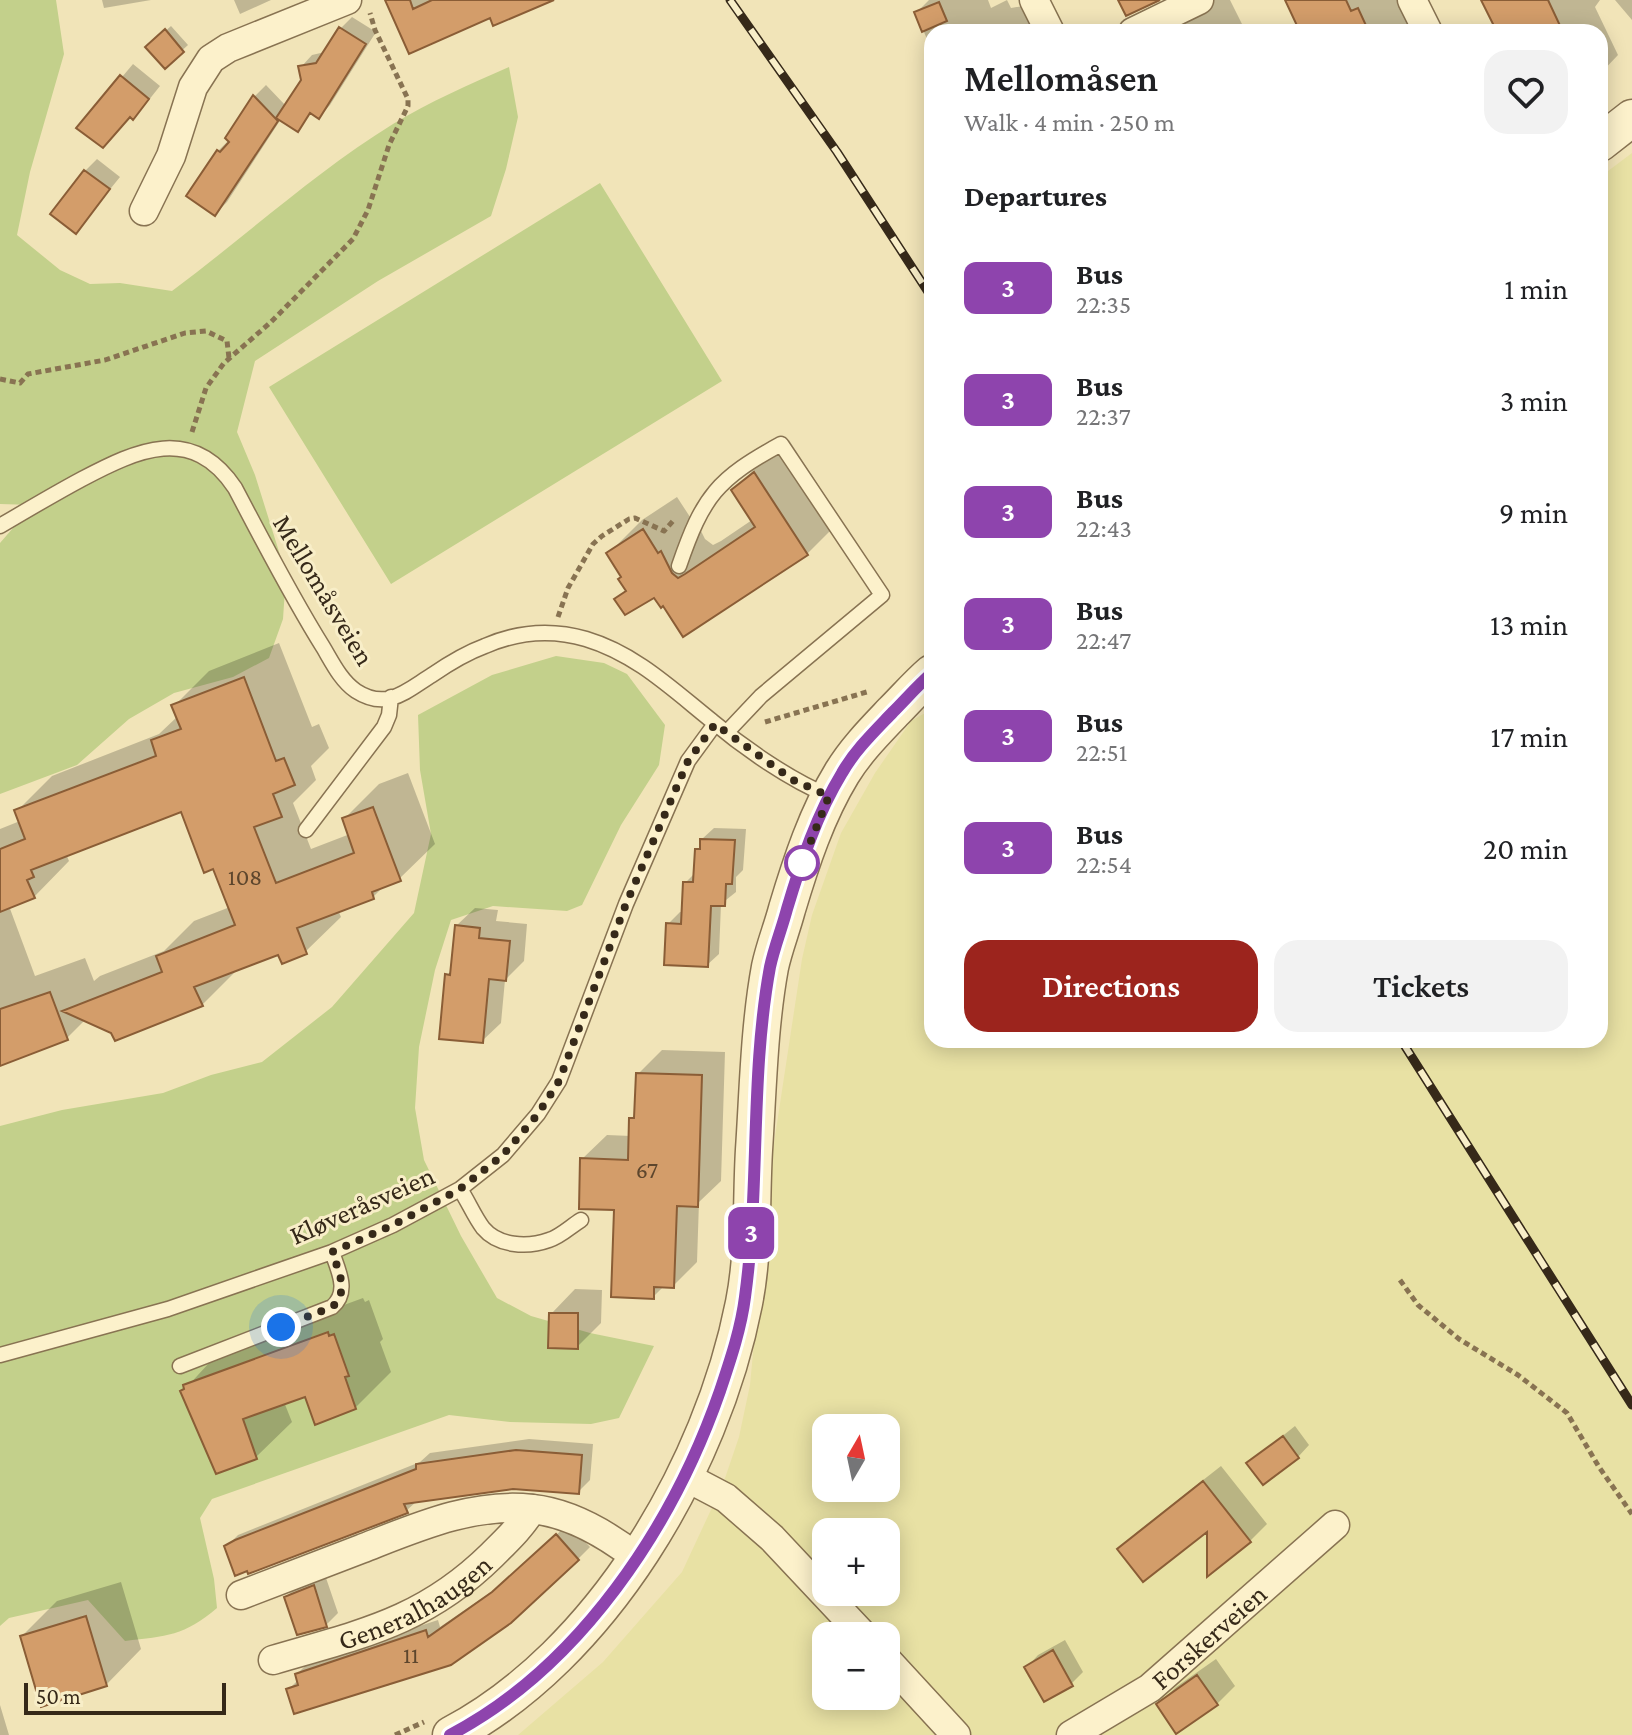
<!DOCTYPE html>
<html lang="en">
<head>
<meta charset="utf-8">
<style>
	body { margin:0; font-family:"Crimson Pro",serif; background:#f2f2f2; color:#202124; height:100vh; display:flex; flex-direction:column; font-size:30px; white-space:nowrap }
	* { box-sizing:border-box; margin:0 }
	p { font-size:26px; color:#757577 }
	.icon { flex:none; width:44px; height:44px; fill:none; stroke:currentColor; stroke-width:2; stroke-linecap:round; stroke-linejoin:round }
	.map { position:relative; flex:1; overflow:hidden }
	.panel { position:absolute; left:924px; top:24px; width:684px; height:1024px; display:flex; flex-direction:column; background:#fff; border-radius:24px; box-shadow:0 4px 20px #0003 }
	.panel>* { flex:none }
	.badge { padding:0 16px; border-radius:12px; font-size:28px; line-height:52px }
	.needle { width:52px; rotate:9deg }
	.tools { position:absolute; left:812px; top:1414px; display:grid; gap:16px }
	.tools a { display:grid; place-items:center; width:88px; height:88px; border-radius:16px; background:#fff; box-shadow:0 4px 20px #0003; font-size:40px }
	.scale { position:absolute; left:24px; bottom:20px; width:202px; box-sizing:border-box; padding-left:8px; border:4px solid #362919; border-top:0; font-size:22px; line-height:28px; white-space:nowrap; color:#362919; -webkit-text-stroke:6px #f8eec8; paint-order:stroke }
	.you { position:absolute; width:40px; height:40px; margin:-20px; border:6px solid #fff; border-radius:50%; background:#1a73e8; box-shadow:0 0 0 12px #1a73e833 }
	.map>.badge { position:absolute; translate:-50% -50%; box-shadow:0 0 0 4px #fff }
	h2 { padding:0 40px; font-size:30px; line-height:72px }
	.round { display:grid; place-items:center; flex:none; width:84px; height:84px; border-radius:24px; background:#f2f2f2 }
	.overview { display:flex; align-items:center; justify-content:space-between; height:136px; padding:0 40px }
	h1 { font-size:38px; font-weight:600; line-height:60px }
	.primary-button { display:flex; gap:16px; margin-top:auto; padding:16px 40px }
	.primary-button a { flex:1; height:92px; border-radius:24px; background:#9c241d; color:#fff; font-size:32px; font-weight:600; line-height:92px; text-align:center }
	.primary-button a+a { background:#f2f2f2; color:#202124 }
	ul { padding:0; list-style:none }
	li { display:flex; align-items:center; gap:24px; height:112px; padding:0 40px }
	li div { flex:1 }
	li b { display:block; font-size:30px }
	li em { font-style:normal }
	li .badge { min-width:88px; font-weight:700; text-align:center }
	.map>svg:first-child { display:block }
</style>
</head>
<body>
<div class="map">
<svg width="1632" height="1735" viewBox="0 0 1632 1735">
	<rect width="100%" height="100%" fill="#f1e4b8"/>
	<path fill="#e8e1a4" fill-rule="evenodd" d="M1632,153V1735H518L603,1662L682,1572L723,1484L739,1437L750,1385L771,1163L802,959L812,915L841,833L875,773L911,721L932,709V1040H1600V177ZM826,1428H886V1488H826ZM826,1532H886V1592H826ZM826,1636H886V1696H826Z"/>
	<path fill="#c3d08b" d="M0,0H56L64,54L30,172L17,235L60,270L90,284L120,283L172,291C246,236 314,173 393,124C429,102 470,84 509,67L518,117L506,169L491,216L378,281L255,361L237,432L255,475L286,574L283,619L269,658L233,677L174,693L129,719L77,765L0,794V543L33,505L0,504Z
		M600,183L722,381L391,584L269,387Z
		M556,656L604,663L627,674L665,725L659,765L621,825L582,905L567,911L493,906L451,920L435,970L419,1047L415,1108L424,1160L461,1236L497,1298L531,1316L590,1333L654,1346L619,1418L591,1424L510,1422L449,1415L212,1499L200,1518L214,1579L217,1608C184,1636 167,1636 125,1641L88,1600L9,1618L0,1626V1126L62,1110L163,1093L211,1075L262,1062L332,1007L414,913L431,834L420,770L418,715L492,675Z"/>
	<path fill="#0003" fill-rule="evenodd" d="M102,0H151L104,8Z
		M234,0H271L240,14Z
		M390,0H545L491,16L410,52Z
		M929,0H988L991,8L1007,0L1011,8L1023,6L1036,32H932V51L916,13Z
		M1205,0H1230L1246,32H1161Z
		M1287,0H1404L1412,32H1302Z
		M1483,0H1600L1595,7L1618,55L1600,74V32H1499Z
		M1615,0H1632V20Z
		M352,17L376,32L330,105L319,117L312,112L297,129L281,119L227,202L215,214L189,196L218,151L229,140L227,138L255,96L266,85L286,106L303,80L301,67L312,55L325,52L341,28Z
		M171,26L188,45L165,66L148,47Z
		M133,64L160,86L144,106L133,118L130,116L79,128Z
		M97,159L120,177L76,231L85,171Z
		M789,440L841,520L807,554L664,604L655,595L617,599L627,589L623,576L608,554L642,520L677,497L692,520L695,519L705,539L713,545L721,541L752,520L733,490L767,457Z
		M279,643L312,727L319,724L329,748L311,766L316,780L293,803L311,849L350,834L344,819L379,784L408,773L435,844L399,879L386,884L373,897L338,910L341,917L305,952H279L237,970L202,1005L113,1031L86,1019L67,1038L0,1064V829L20,821L17,811L52,776L159,734L178,716L174,706L209,671ZM182,809L214,866L230,907L194,921L164,951L100,976L94,981L85,958L35,976L9,906L34,897L69,861L66,854Z
		M714,828L746,829L743,870L736,877V892L721,904L719,954L707,965L668,924L680,912H684L685,883L696,872L697,850L702,845V839Z
		M475,908L498,910L496,921L527,924L524,961L505,980L501,1023L482,1041L447,975L452,970L456,926Z
		M662,1050L725,1052L721,1181L699,1202L697,1262L673,1286H664L653,1297L616,1208L582,1159L607,1135L631,1136V1119L636,1113L638,1074Z
		M575,1289L602,1290L601,1323L577,1347L551,1314Z
		M363,1298L365,1302L369,1300L383,1339L380,1342L391,1372L355,1408L306,1394L284,1402L292,1422L256,1457L186,1388L221,1350Z
		M1295,1426L1309,1445L1298,1457L1249,1463Z
		M529,1439L593,1444L590,1480L578,1492L513,1487L418,1500L406,1511L226,1547L238,1535L420,1462L430,1453Z
		M1221,1466L1267,1524L1250,1541L1209,1528L1120,1549L1137,1532Z
		M568,1524L590,1547L578,1559L296,1712L288,1690L299,1679L297,1674L309,1662L438,1620L440,1627L507,1581Z
		M325,1575L338,1613L326,1625L286,1597L298,1585Z
		M121,1582L141,1649L106,1685L22,1636L57,1601Z
		M1065,1640L1083,1672L1071,1684L1027,1667L1038,1655Z
		M1216,1659L1235,1686L1217,1704L1158,1705L1176,1687Z
		M0,1705L9,1735H0Z"/>
	<path fill="#d39d6a" stroke="#8a5d36" stroke-width="2" d="M385,0H410L413,9L432,0H554L493,26L490,18L409,54Z
		M1118,0H1160L1126,16Z
		M1285,0H1346L1351,11L1358,8L1369,32H1300Z
		M1481,0H1548L1563,32H1497Z
		M939,2L947,21L922,32L914,12Z
		M339,27L366,44L319,119L310,113L298,132L276,118L301,80L298,66L316,63Z
		M165,29L184,52L165,69L145,47Z
		M120,75L149,99L133,120L130,117L103,148L76,128Z
		M253,95L278,121L215,216L186,196L217,150L220,152L229,142L225,138Z
		M84,170L110,189L76,234L50,214Z
		M754,472L808,555L683,637L663,606L661,608L654,598L625,615L614,599L626,591L618,579L621,577L606,553L643,529L658,553L661,551L672,573L678,578L685,574L755,527L731,490Z
		M244,677L276,761L284,758L295,785L273,794L282,817L254,827L276,883L354,853L342,818L373,807L401,881L372,892L374,899L297,928L307,954L282,964L278,955L194,987L203,1006L115,1041L111,1033L62,1011L162,972L156,956L235,925L213,869L204,873L181,812L31,870L34,877L27,880L35,898L0,912V849L25,839L14,810L156,756L151,740L181,729L171,705Z
		M700,839L735,840L732,884H726L725,906H711L708,967L664,965L666,923L681,924L683,882H693L695,849H700Z
		M455,925L480,928L479,938L510,941L506,981L489,979L483,1043L439,1039L445,974L450,975Z
		M50,992L68,1040L0,1066V1009Z
		M636,1073L702,1075L698,1207L677,1206L674,1288L654,1287V1299L611,1297L614,1210L579,1209L580,1158L628,1160L629,1118H634Z
		M549,1313H578V1349L548,1348Z
		M328,1332L329,1336L334,1334L349,1376L345,1377L356,1409L315,1425L305,1397L243,1419L257,1459L216,1474L180,1391L184,1389L183,1385Z
		M1283,1436L1299,1458L1263,1485L1246,1463Z
		M516,1450L582,1455L579,1494L513,1489L404,1504L408,1513L248,1574L247,1571L235,1576L224,1546L235,1540L416,1469V1464Z
		M1203,1481L1251,1542L1207,1577V1532L1143,1582L1117,1549Z
		M556,1534L579,1560L511,1623L451,1665L294,1714L286,1689L298,1685L295,1674L426,1630L428,1637L492,1592Z
		M314,1585L327,1627L297,1635L284,1597Z
		M86,1616L107,1686L41,1707L20,1636Z
		M1053,1650L1073,1686L1044,1702L1024,1667Z
		M1197,1675L1218,1705L1176,1734L1156,1704Z"/>
	<g fill="none" stroke-linecap="round" stroke-linejoin="round">
		<defs>
			<path id="service" d="M0,526C27,510 54,494 82,479C137,450 192,424 235,488C263,541 291,596 323,647C332,662 341,681 356,691C387,711 406,691 432,675C448,664 466,653 485,646C517,632 552,629 586,639C636,654 672,689 712,721C744,748 790,780 829,796
				M679,566C703,496 717,479 781,444L882,595L761,696L727,732
				M306,830L384,727L389,715L391,697
				M460,1189C468,1201 474,1216 483,1228C498,1246 527,1248 549,1240C560,1237 571,1226 581,1220
				M0,1355L168,1309L332,1252L393,1225L460,1189L503,1155L538,1114L559,1081L626,904L688,761L715,724
				M180,1366L332,1307C350,1292 338,1270 332,1252"/>
			<g id="minor">
				<path d="M1034,0L1050,32"/>
				<path d="M1412,0L1428,32"/>
				<path d="M1133,32L1199,0"/>
				<path d="M144,211L171,156L193,87L211,59L228,48L347,0"/>
				<path d="M686,1477L726,1498L772,1538L864,1636"/>
				<path d="M241,1595C281,1580 321,1564 361,1549C415,1528 473,1502 532,1509C571,1513 606,1534 636,1557"/>
				<path d="M886,1659L956,1735"/>
				<path id="s1" d="M273,1660C361,1634 424,1622 492,1555C507,1540 521,1527 532,1509"/>
				<path id="s2" d="M1071,1735L1150,1688L1335,1525"/>
			</g>
			<path id="tertiary" d="M1600,143L1632,118
				M451,1735C602,1655 712,1467 744,1303C754,1253 751,1201 754,1150C758,1090 759,1027 770,967C774,948 782,928 787,909C801,862 817,814 842,773C856,750 875,731 893,712C906,699 918,685 932,673"/>
		</defs>
		<use href="#service" stroke="#887352" stroke-width="17"/>
		<use href="#minor" stroke="#887352" stroke-width="31"/>
		<use href="#tertiary" stroke="#887352" stroke-width="39"/>
		<path stroke="#887352" stroke-width="5" stroke-dasharray="6 4" stroke-linecap="butt" d="M0,379L20,383L28,374L105,360L185,333L206,331L227,341L229,358
			M192,432L206,388L224,363L271,322L353,239L368,210L389,145L408,106V99L375,30L370,13
			M558,617L568,588L593,544L602,536L629,519L635,518L664,531L673,521
			M765,722L870,691
			M1400,1280L1418,1305L1459,1339L1518,1375L1567,1413L1599,1467L1632,1514
			M395,1735L424,1722"/>
		<use href="#service" stroke="#fcf1cb" stroke-width="14"/>
		<use href="#minor" stroke="#fcf1cb" stroke-width="28"/>
		<use href="#tertiary" stroke="#fcf1cb" stroke-width="36"/>
		<defs>
			<path id="rail" d="M730,0L837,152L932,298
				M1401,1040L1632,1405"/>
		</defs>
		<use href="#rail" stroke="#362919" stroke-width="9"/>
		<use href="#rail" stroke="#f8eec8" stroke-width="6" stroke-dasharray="18" stroke-linecap="butt"/>
	</g>
	<g fill="none" stroke-linecap="round" stroke-linejoin="round">
		<defs>
			<path id="line" d="M450,1735C580,1667 673,1526 720,1391C730,1361 741,1329 745,1297C760,1188 750,1076 770,967C774,948 782,928 787,909C801,862 817,814 842,773C855,750 875,731 893,712C906,699 918,685 932,673"/>
		</defs>
		<use href="#line" stroke="#fff" stroke-width="18"/>
		<use href="#line" stroke="#8e44ad" stroke-width="12"/>
		<path stroke="#362919" stroke-width="8" stroke-dasharray="0 14.4" d="M281,1327L332,1307C350,1292 338,1270 332,1252L393,1225L460,1189L503,1155L538,1114L559,1081L626,904L688,761L715,724L793,780L829,796L802,863"/>
	</g>
	<circle fill="#fff" stroke="#8e44ad" stroke-width="4" cx="802" cy="863" r="16"/>
	<g text-anchor="middle" dominant-baseline="central" stroke-width="6" stroke-linejoin="round" paint-order="stroke">
		<g font-size="24" fill="#5d462d">
			<text x="245" y="876">108</text>
			<text x="647" y="1169">67</text>
			<text x="411" y="1654">11</text>
		</g>
		<g font-size="28" fill="#362919" stroke="#f8eec8">
			<text transform="translate(324 590) rotate(59)">Mellomåsveien</text>
			<text transform="translate(362 1205) rotate(-24)">Kløveråsveien</text>
			<text stroke="none"><textPath href="#s1" startOffset="154">Generalhaugen</textPath></text>
			<text stroke="none"><textPath href="#s2" startOffset="170">Forskerveien</textPath></text>
		</g>
	</g>
</svg>
<div class="tools">
<a><svg class="needle" viewBox="-14 -14 28 28"><path d="M0-13l5 13h-10z" fill="#e53935"/><path d="M0 13l5-13h-10z" fill="#757577"/></svg></a>
<a>+</a>
<a>−</a>
</div>
<div class="scale">50 m</div>
<div class="you" style="left:281px;top:1327px"></div>
<b class="badge" style="left:751px;top:1233px;background:#8e44ad;color:#fff">3</b>
<section class="panel">
<div class="overview"><div><h1>Mellomåsen</h1><p>Walk · 4 min · 250 m</p></div><a class="round"><svg class="icon" aria-label="heart" viewBox="0 0 24 24"><path d="M12 20l-8-8c-3-5 5-10 8-4 3-6 11-1 8 4z"/></svg></a></div>
<h2>Departures</h2>
<ul>
<li><span class="badge" style="background:#8e44ad;color:#fff">3</span><div><b>Bus</b><p>22:35</p></div><em>1 min</em></li>
<li><span class="badge" style="background:#8e44ad;color:#fff">3</span><div><b>Bus</b><p>22:37</p></div><em>3 min</em></li>
<li><span class="badge" style="background:#8e44ad;color:#fff">3</span><div><b>Bus</b><p>22:43</p></div><em>9 min</em></li>
<li><span class="badge" style="background:#8e44ad;color:#fff">3</span><div><b>Bus</b><p>22:47</p></div><em>13 min</em></li>
<li><span class="badge" style="background:#8e44ad;color:#fff">3</span><div><b>Bus</b><p>22:51</p></div><em>17 min</em></li>
<li><span class="badge" style="background:#8e44ad;color:#fff">3</span><div><b>Bus</b><p>22:54</p></div><em>20 min</em></li>
</ul>
<div class="primary-button"><a>Directions</a><a>Tickets</a></div>
</section>
</div>
</body>
</html>
